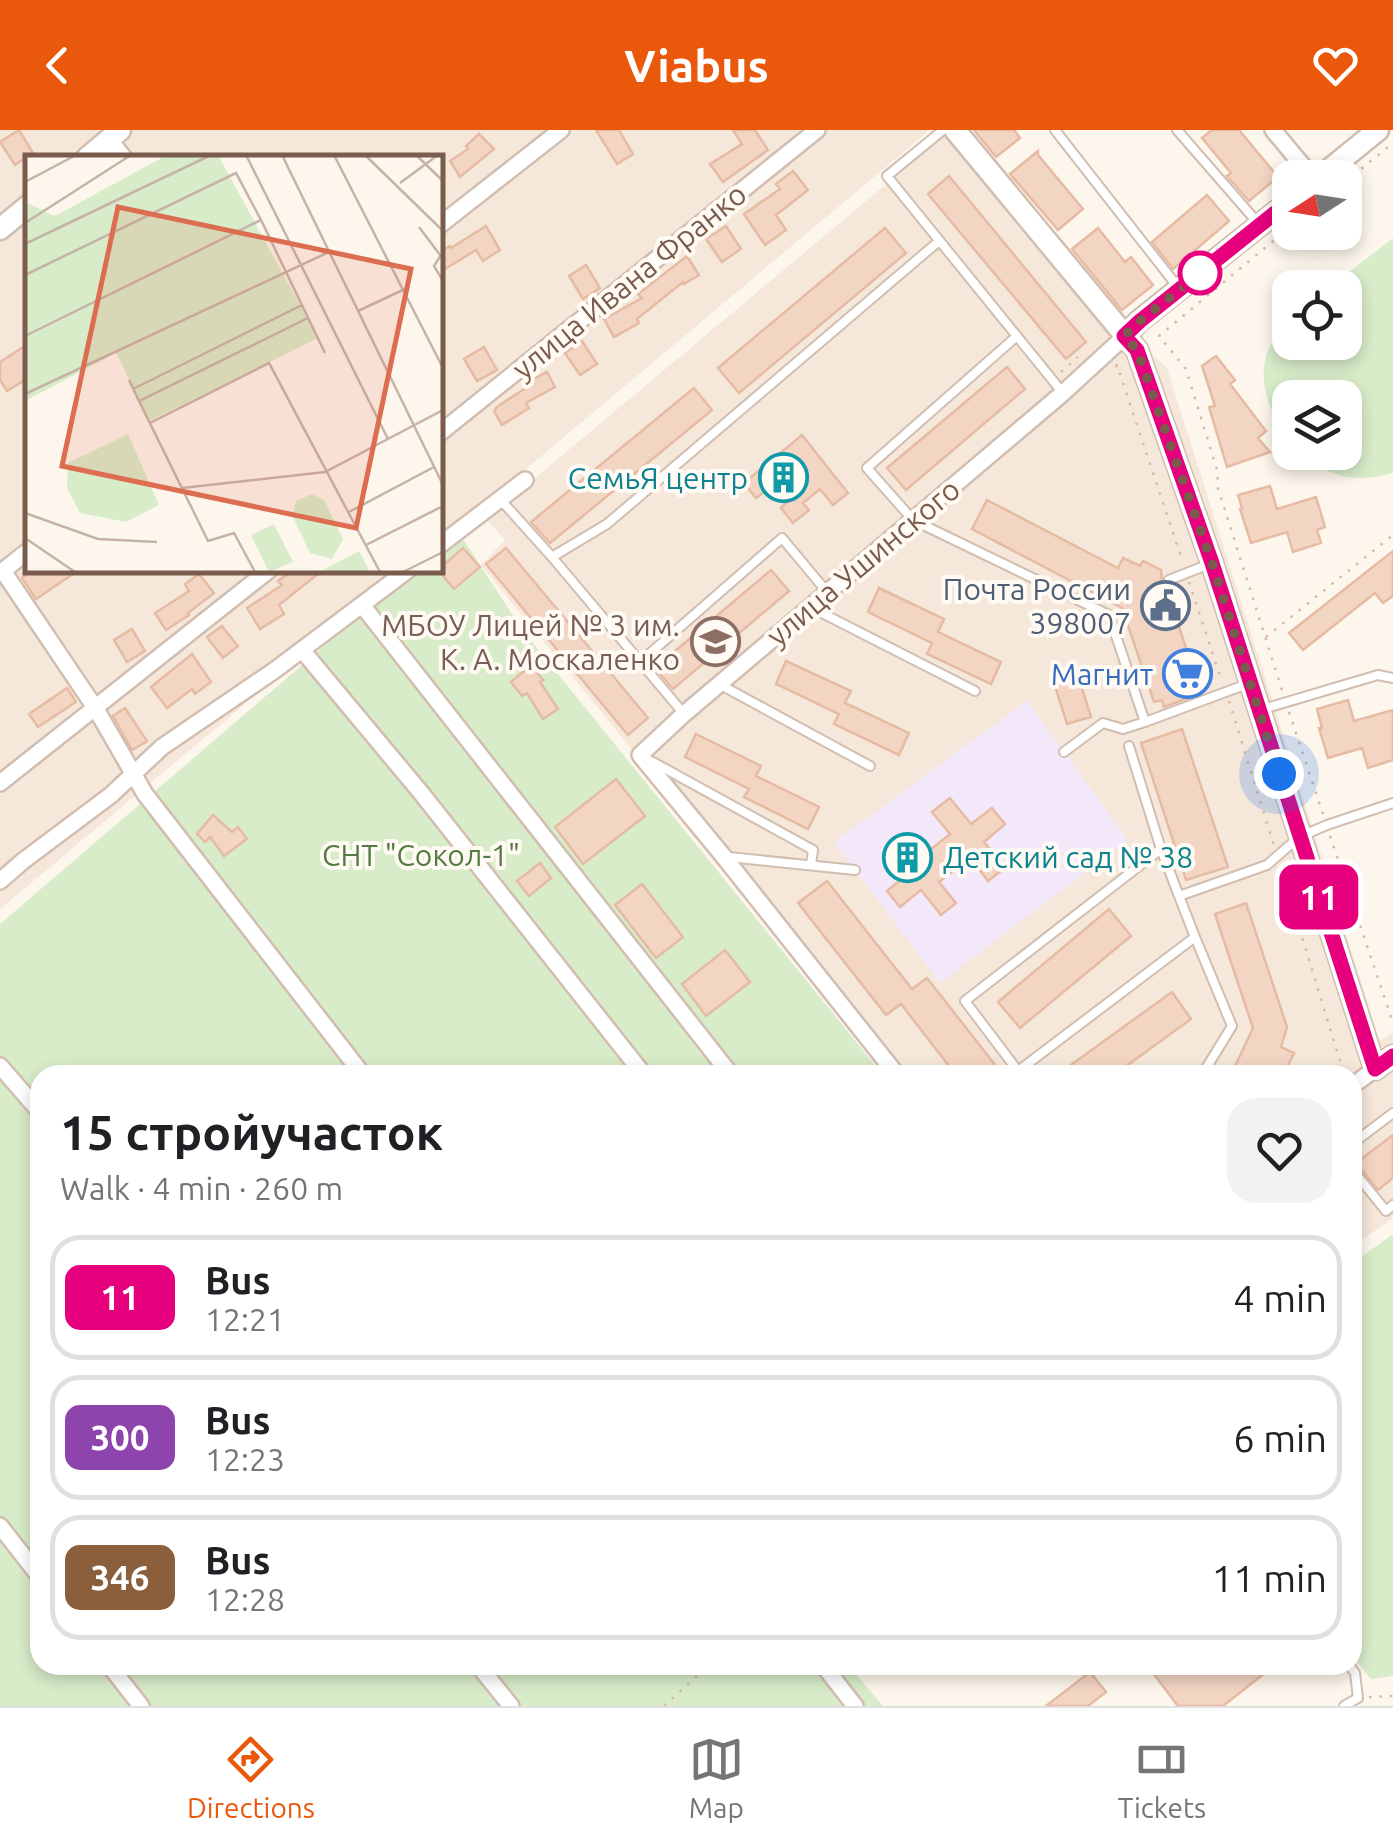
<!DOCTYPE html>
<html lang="en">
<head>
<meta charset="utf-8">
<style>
	body { margin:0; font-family:Ubuntu,sans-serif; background:#f2f2f2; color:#202124; height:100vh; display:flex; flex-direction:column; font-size:38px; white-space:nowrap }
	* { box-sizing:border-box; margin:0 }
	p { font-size:32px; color:#757577 }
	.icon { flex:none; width:55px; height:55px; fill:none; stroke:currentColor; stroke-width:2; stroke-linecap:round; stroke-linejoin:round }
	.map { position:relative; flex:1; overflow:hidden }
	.panel { position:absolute; left:30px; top:935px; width:1332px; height:610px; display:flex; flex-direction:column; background:#fff; border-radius:30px; box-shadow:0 5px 15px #0003 }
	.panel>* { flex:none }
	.badge { padding:0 20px; border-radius:15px; font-size:35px; line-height:65px }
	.needle { width:65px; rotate:258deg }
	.fabs { position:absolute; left:1272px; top:30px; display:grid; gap:20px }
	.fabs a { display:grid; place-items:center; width:90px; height:90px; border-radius:20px; background:#fff; box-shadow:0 5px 15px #0003; font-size:50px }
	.you { position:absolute; width:50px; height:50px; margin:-25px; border:8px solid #fff; border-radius:50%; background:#1a73e8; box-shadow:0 0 0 15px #1a73e833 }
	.map>.badge { position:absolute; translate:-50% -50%; box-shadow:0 0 0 5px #fff }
	.round { display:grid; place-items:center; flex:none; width:105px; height:105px; border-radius:30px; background:#f2f2f2 }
	.head { display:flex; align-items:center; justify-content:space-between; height:170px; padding:0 30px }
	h1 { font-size:48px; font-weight:700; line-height:75px }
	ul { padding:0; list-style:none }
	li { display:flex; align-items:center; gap:30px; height:125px; margin:0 20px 15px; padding:0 10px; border:5px solid #e0e0e0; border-radius:30px }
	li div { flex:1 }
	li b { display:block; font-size:38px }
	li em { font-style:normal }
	li .badge { min-width:110px; font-weight:700; text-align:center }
	header { display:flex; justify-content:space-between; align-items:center; height:130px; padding:0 30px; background:#ea580c; color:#fff; font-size:45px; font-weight:700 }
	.tabs { display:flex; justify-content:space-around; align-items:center; height:140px; border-top:2px solid #e0e0e0; background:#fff; font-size:28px; color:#757577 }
	.tabs a { display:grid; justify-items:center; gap:5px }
	.tabs .on { color:#ea580c }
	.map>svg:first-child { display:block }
</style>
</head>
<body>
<header><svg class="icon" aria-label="back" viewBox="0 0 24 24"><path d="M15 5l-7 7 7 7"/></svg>Viabus<svg class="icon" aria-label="heart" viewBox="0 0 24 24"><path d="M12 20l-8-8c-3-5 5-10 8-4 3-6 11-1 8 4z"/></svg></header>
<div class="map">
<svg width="1393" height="1576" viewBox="0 0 1393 1576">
	<rect width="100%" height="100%" fill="#fdf6ec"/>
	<path fill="#f5e8da" d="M0,0H930L440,411V28H28V440H405L0,779Z
		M951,0L1115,192L1167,238L1380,911L1393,902V1088L1353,1116L1352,945H898L481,435L505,410L486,389Z"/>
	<path fill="#f3e8fa" d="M1027,571L1128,710L940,853L834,712Z"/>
	<path fill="#d8ecc9" d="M1393,108V343C1351,354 1333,347 1299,323L1345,322V268H1290V312C1261,271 1249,228 1290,190V212H1345V158L1330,157Z
		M458,401L523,501L883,945H40V1535H848L883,1576H0V794L413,440H440V417Z
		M1393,1104V1546L1371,1549L1352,1526L1353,1133Z"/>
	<path fill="#f3d5c3" stroke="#e6bba3" stroke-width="2.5" d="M19,0L33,23L15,35L0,12Z
		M596,0H619L633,24L617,34Z
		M733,0H755L768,20L723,52L710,34L742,14Z
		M974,0H1014L1020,8L996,27Z
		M1212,0H1239L1278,47L1249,71L1227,46L1231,43L1202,8Z
		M479,4L494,19L460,47L450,31L468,19L466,16Z
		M1038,21V25L1083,79L1058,100L1010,44Z
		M793,41L808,60L776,85L786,100L765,115L744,84L780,59L776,54Z
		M949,46L1086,212L1066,229L928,64Z
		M1207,65L1229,91L1173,139L1152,112Z
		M486,96L500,120L483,131L476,120L440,142V122L450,116L451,118Z
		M726,96L741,119L722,132L706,109Z
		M885,98L906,123L739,263L718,238Z
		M1098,98L1125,132L1131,127L1153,155L1122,180L1072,119Z
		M687,126L699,145L684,154L683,152L637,189L639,193L614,207L604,189L642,168L638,164Z
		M586,135L600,158L583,169L569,146Z
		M582,211L597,234L580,245L565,223Z
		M28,214V248L7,261L0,250V232Z
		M484,217L497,240L477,251L464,229Z
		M1216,226L1235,250L1230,254L1266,301L1258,308L1270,322L1227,337L1209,277L1215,276L1202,236Z
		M1007,237L1025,259L906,360L887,338Z
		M547,242L555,257L526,273L529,278L502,295L494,281L497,277L533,253L532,250Z
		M694,258L712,280L550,413L531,392Z
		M802,305L848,363L833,375L820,359L803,373L809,380L793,393L781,378L787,372L773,355L756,368L744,353Z
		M1270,356L1277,379L1316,367L1325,397L1317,400L1321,413L1293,422L1287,402L1251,413L1240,379L1242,378L1238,365Z
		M987,370L1118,438L1123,428L1140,436L1143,431L1161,440L1162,452L1166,457L1201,563L1164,577L1162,570L1154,572L1122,478L972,399Z
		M463,418L480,437L454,459L438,440Z
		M506,418L648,588L628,605L486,434Z
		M1393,421V466L1383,473L1375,463L1303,520L1289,503Z
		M34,440H79L36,469L22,448Z
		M293,440H323L279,475L284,484L260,499L247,478L282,455L278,451Z
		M771,440L789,461L673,559L655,538Z
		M199,444L214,463L188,483L189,485L166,500L155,483L189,461L185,454Z
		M879,458L944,489L938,502L1001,532L991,554L927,524L932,513L868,482Z
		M222,496L238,516L223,528L207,507Z
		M132,499L145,521L127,532L114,510Z
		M192,524L211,552L195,564L192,559L167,578L151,557Z
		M786,531L851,561L845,573L909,603L899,625L834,594L839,584L776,554Z
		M531,535L543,550L540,552L558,579L543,589L527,563L522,566L511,552Z
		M1079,549L1091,587L1067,594L1055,556Z
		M67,558L76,572L38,597L29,584Z
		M1348,570L1354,591L1393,580V630L1368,638L1362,618L1328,628L1319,598H1322L1317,579Z
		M125,578L147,611L132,620L113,586Z
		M1182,599L1228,737L1186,750L1141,613Z
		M696,604L761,636L756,646L819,677L808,699L744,667L749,659L685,627Z
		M616,649L645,686L583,734L555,697Z
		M950,668L971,694L992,678L1005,694L984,712L1005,738L988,751L970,727L939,752L956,773L941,785L921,760L900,777L887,761L908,744L888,719L904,706L921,727L950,704L932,682Z
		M213,685L232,702L238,697L247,709L224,726L210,707L205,712L197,704Z
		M540,733L551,748L529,766L517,751Z
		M827,751L912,859L927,848L1003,945H956L901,874L886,885L798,773Z
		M642,754L683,807L656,828L615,775Z
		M1246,773L1287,897L1281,917L1294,923L1283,945H1231L1253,898L1215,784Z
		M1109,779L1131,806L1020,898L998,872Z
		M725,820L750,852L706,886L682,854Z
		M1172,862L1191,889L1114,945H1057Z
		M1393,1005V1048L1378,1060L1356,1033Z
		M1164,1535H1275L1223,1576H1178L1153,1543Z
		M1090,1542L1106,1562L1088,1576H1046Z"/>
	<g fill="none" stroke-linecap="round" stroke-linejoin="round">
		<defs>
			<path id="service" d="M943,0L887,46L1063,263
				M1055,0L1177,156
				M1177,0L1257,92
				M1017,206L867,338L913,390L1109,485L1145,592L1250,553
				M500,369L552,427
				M1169,450L1212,433
				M810,477L975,561
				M640,532L782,408L827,462
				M719,554L870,636
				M1263,579L1378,545L1393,548
				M684,584L552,427L607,394L939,111
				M1129,616L1161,719
				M1064,622L1103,593L1123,599L1145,592
				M653,632L813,720L811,735
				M729,727L855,740
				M1195,807L1232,896L1202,945
				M1018,941L965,871L1161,719L1179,766
				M1021,945L1018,941L1195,807L1179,766L1267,735L1299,707L1327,695L1393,673
				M1352,1014L1393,983
				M1352,1039L1386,1081L1393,1075
				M1344,1576L1358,1568L1355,1543L1349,1535"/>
			<path id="minor" d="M1273,0L1313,48
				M109,9L124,28
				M440,95L561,0
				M440,303L817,0
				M440,415L525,350
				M3,441L96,579L145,664L363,945
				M0,443L28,421
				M362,475L731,945
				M302,520L422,664L644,945
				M0,653L269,440
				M0,751L23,731L111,665L162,617L275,540L408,440
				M0,936L40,982
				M897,945L724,727L640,625L684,584L1063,263L1124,207
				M1352,956L1375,939
				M0,1396L40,1447
				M109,1535L141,1576
				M478,1535L511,1576
				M823,1535L855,1576"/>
			<path id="tertiary" d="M955,0L1137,220L1212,433L1375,939L1393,926
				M87,28L120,0
				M1319,48L1378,0
				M0,99L28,76
				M1124,207L1139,191L1290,71"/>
		</defs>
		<use href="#service" stroke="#d1beb0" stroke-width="12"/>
		<use href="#minor" stroke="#d1beb0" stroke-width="20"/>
		<use href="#tertiary" stroke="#d1beb0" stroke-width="25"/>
		<path stroke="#d9b8a5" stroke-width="2.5" stroke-dasharray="2.5 8" stroke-linecap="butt" d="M1345,52L1393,13
			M1116,237L1117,235L1182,430
			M1061,242L1078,227
			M1189,452L1221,549
			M1266,507L1393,405
			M1282,560L1217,355L1218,343L1186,239L1159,206L1290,97
			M1229,571L1274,716
			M1289,582L1323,684
			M1330,706L1393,893
			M1281,738L1340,931L1323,945
			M1369,1567L1393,1566
			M664,1576L709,1535"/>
		<use href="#service" stroke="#fff" stroke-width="8"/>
		<use href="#minor" stroke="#fff" stroke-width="15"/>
		<use href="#tertiary" stroke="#fff" stroke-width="20"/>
	</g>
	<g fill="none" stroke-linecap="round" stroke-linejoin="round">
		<defs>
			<path id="line" d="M1290,71L1140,191L1124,206L1137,220L1212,433L1375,939L1393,926"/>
		</defs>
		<use href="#line" stroke="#fff" stroke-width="22"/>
		<use href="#line" stroke="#e6007e" stroke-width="15"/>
		<path stroke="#7a5c4d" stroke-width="10" stroke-dasharray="0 18" d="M1200,143L1206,139L1140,191L1124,206L1137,220L1212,433L1279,644"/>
	</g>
	<defs>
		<symbol id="building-ring" viewBox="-11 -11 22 22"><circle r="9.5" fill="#fffaf3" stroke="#0f9aa8" stroke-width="1.5"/><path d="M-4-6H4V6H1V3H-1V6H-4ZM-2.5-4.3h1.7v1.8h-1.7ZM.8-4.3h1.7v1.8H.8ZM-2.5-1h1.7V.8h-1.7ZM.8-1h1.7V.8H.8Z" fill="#0f9aa8"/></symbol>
		<symbol id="civic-ring" viewBox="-11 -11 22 22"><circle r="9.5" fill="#fffaf3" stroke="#5c6f8a" stroke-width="1.5"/><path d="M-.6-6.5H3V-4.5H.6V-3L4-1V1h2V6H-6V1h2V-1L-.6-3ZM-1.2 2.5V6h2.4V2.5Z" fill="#5c6f8a"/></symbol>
		<symbol id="school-ring" viewBox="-11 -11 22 22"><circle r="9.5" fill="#fffaf3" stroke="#8d6e63" stroke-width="1.5"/><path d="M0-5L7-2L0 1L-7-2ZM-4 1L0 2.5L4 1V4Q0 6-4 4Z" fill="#8d6e63"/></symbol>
		<symbol id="supermarket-ring" viewBox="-11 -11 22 22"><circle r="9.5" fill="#fffaf3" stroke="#3f7fe0" stroke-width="1.5"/><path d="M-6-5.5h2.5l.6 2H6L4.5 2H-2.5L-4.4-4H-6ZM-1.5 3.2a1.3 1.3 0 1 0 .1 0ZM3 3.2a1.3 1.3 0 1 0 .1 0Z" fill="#3f7fe0"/></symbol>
	</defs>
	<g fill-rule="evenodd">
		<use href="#building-ring" x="756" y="320" width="55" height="55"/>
		<use href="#civic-ring" x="1138" y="448" width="55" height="55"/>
		<use href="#school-ring" x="688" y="484" width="55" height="55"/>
		<use href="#supermarket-ring" x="1160" y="516" width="55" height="55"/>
		<use href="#building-ring" x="880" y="700" width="55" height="55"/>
	</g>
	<circle fill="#fff" stroke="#e6007e" stroke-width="5" cx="1200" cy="143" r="20"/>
	<g text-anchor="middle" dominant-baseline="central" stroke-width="8" stroke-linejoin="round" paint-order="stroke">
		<g font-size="30" fill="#7a5c4d" stroke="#fffaf3">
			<text transform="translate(629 151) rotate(-39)">улица Ивана Франко</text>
			<text transform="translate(863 432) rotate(-40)">улица Ушинского</text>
		</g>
		<g font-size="30" fill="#0d838f" stroke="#fffaf3" text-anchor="end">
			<text x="748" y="348">СемьЯ центр</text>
			<text x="943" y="727" text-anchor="start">Детский сад № 38</text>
		</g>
		<g font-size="30" fill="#4e5e75" stroke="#fffaf3" text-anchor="end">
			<text x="1131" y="459">Почта России<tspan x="1131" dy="34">398007</tspan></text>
		</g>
		<g font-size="30" fill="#785e54" stroke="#fffaf3" text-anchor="end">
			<text x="680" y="495">МБОУ Лицей № 3 им.<tspan x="680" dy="34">К. А. Москаленко</tspan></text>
		</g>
		<g font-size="30" fill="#366cbe" stroke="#fffaf3" text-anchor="end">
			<text x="1153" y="544">Магнит</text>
		</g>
		<g font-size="30" fill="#537a41" stroke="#fffaf3">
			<text x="421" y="725">СНТ "Сокол-1"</text>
		</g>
	</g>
	<g transform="translate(25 25)">
		<rect width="418" height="418" fill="#fdf6ec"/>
		<path d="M142,0H193L293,183L125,266L91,198L0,246V47L30,61ZM103,279L134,350L101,367L55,358L42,333L43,308ZM287,339L299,345L318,384L307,404L285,398L267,360L271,346ZM249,369L268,407L244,417L226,380ZM334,396L345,417H294Z" fill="#d8ecc9"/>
		<path fill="none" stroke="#c5b3a7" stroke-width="2.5" d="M221,0L363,284M257,0L418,330M309,0L418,213M340,0L418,76M391,0L418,26M0,27L51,0M375,28L413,0M0,68L106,0M394,72L415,100M0,89L186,0M416,100L409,111L418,126M0,120L211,18L236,65M333,156L380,134M0,181L236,65L300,198M104,225L114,246L283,163M108,234L277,150M0,239L304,97M114,246L183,386L209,378L230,417M125,268L244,208L355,417M157,333L300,317L418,255M324,357L409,312M0,358L73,384L132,387M0,383L50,417M341,390L418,351M378,417L418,397"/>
		<path fill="#dc6d51" fill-opacity="0.15" stroke="#dc6d51" stroke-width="5" d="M93,52L386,114L331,373L37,311Z"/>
		<rect width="418" height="418" fill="none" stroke="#7a5c4d" stroke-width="5"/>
	</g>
</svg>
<div class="fabs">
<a><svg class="needle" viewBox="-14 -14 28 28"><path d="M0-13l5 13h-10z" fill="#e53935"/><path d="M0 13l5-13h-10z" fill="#757577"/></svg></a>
<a><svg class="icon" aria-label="locate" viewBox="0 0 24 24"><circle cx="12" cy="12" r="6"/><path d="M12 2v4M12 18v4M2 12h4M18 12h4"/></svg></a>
<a><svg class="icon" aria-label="layers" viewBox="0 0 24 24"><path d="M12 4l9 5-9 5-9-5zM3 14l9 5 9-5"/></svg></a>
</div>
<div class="you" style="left:1279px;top:644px"></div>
<b class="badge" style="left:1319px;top:767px;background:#e6007e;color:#fff">11</b>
<section class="panel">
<div class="head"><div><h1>15 стройучасток</h1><p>Walk · 4 min · 260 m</p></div><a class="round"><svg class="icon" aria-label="heart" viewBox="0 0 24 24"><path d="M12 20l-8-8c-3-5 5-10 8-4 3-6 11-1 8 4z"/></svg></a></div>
<ul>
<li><span class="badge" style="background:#e6007e;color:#fff">11</span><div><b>Bus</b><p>12:21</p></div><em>4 min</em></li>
<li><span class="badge" style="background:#8e44ad;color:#fff">300</span><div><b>Bus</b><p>12:23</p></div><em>6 min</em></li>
<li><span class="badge" style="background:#8b5e3c;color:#fff">346</span><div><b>Bus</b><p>12:28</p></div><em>11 min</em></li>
</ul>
</section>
</div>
<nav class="tabs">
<a class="on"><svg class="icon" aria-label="directions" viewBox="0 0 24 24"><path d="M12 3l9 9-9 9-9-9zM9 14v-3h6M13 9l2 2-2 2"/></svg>Directions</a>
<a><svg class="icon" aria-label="map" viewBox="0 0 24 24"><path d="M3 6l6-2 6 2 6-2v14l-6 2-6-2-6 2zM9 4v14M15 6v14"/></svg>Map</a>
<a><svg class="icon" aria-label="tickets" viewBox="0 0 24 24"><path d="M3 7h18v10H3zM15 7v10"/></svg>Tickets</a>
</nav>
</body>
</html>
